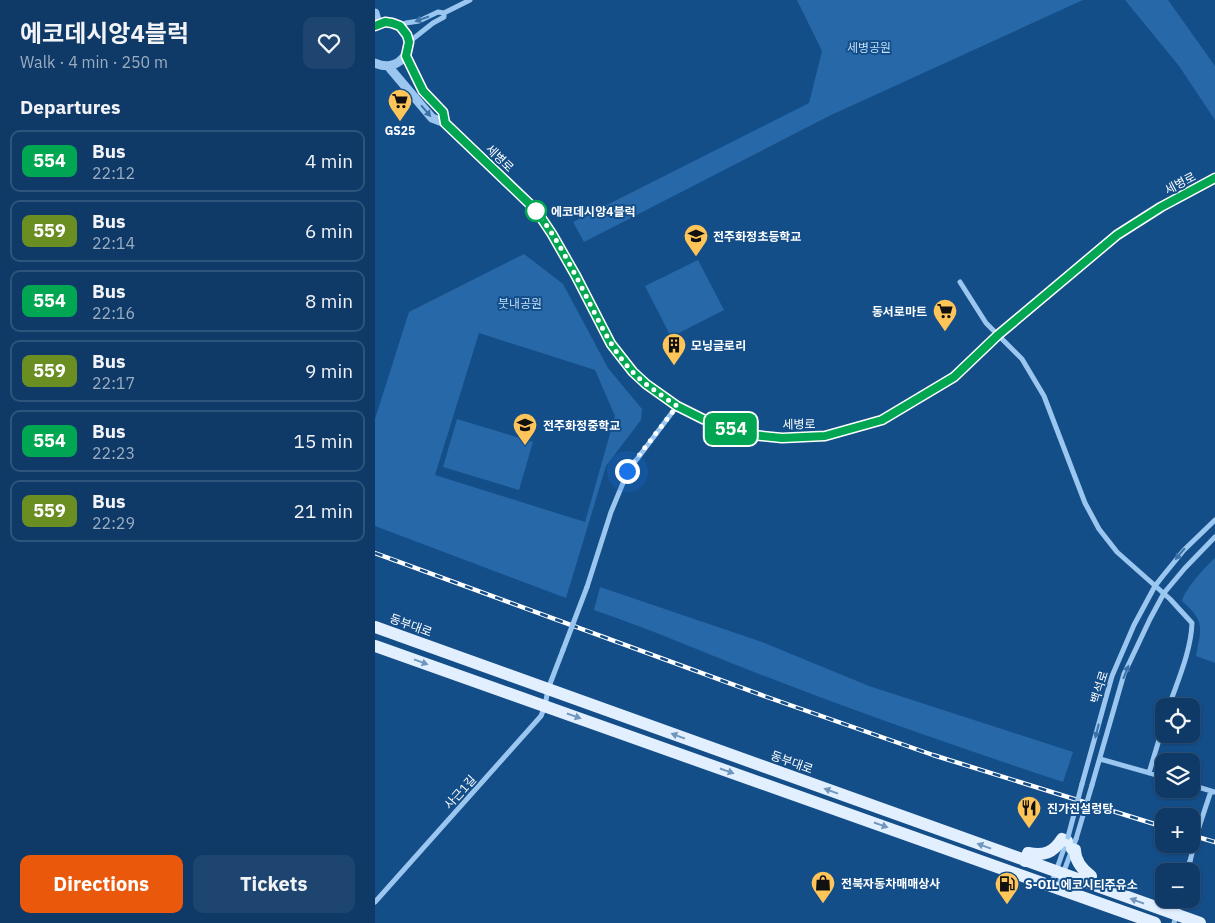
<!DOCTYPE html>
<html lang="en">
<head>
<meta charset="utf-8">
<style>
	body { margin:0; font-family:"IBM Plex Sans","Noto Sans KR",sans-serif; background:#1d4570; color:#f1f3f6; height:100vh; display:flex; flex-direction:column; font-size:19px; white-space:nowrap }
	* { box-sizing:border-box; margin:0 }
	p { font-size:16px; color:#9badc0 }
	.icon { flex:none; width:28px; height:28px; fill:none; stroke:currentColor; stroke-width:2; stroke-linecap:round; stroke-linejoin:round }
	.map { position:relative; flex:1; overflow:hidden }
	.sheet { display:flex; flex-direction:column; background:#0f3a67; width:375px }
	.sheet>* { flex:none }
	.badge { padding:0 10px; border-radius:8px; font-size:18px; line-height:32px }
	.tools { position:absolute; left:780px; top:698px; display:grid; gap:10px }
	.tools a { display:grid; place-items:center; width:45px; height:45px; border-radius:10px; background:#0f3a67; box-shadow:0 1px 4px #0004,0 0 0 1px #2f547b; font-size:25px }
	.you { position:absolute; width:25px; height:25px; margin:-12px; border:4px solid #fff; border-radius:50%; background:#1a73e8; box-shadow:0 0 0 8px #1a73e833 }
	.map>.badge { position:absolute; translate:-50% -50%; box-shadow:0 0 0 2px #fff }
	h2 { padding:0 20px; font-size:19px; line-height:45px }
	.round { display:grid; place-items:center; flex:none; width:52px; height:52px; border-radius:10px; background:#1d4570 }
	.head { display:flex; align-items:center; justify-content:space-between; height:85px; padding:0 20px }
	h1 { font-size:24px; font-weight:700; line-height:38px }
	.button { display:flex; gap:10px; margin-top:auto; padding:10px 20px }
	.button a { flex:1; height:58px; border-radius:10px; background:#ea580c; color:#fff; font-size:20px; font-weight:700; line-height:58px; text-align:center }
	.button a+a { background:#1d4570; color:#f1f3f6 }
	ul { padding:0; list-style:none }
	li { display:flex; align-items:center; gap:15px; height:62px; margin:0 10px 8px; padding:0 10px; border:2px solid #2f547b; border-radius:10px }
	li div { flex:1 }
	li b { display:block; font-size:19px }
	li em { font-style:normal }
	li .badge { min-width:55px; font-weight:700; text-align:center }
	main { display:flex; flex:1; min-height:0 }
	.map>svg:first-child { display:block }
</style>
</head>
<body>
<main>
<section class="sheet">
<div class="head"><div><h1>에코데시앙4블럭</h1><p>Walk · 4 min · 250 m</p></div><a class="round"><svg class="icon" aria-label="heart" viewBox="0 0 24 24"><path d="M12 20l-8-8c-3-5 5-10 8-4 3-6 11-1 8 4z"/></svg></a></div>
<h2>Departures</h2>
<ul>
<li><span class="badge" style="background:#00a651;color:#fff">554</span><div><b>Bus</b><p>22:12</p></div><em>4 min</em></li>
<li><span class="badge" style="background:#6b8e23;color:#fff">559</span><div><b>Bus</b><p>22:14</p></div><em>6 min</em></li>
<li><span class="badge" style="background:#00a651;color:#fff">554</span><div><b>Bus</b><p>22:16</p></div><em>8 min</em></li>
<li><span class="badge" style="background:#6b8e23;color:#fff">559</span><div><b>Bus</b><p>22:17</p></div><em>9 min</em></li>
<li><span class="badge" style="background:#00a651;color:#fff">554</span><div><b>Bus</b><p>22:23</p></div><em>15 min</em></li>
<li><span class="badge" style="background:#6b8e23;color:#fff">559</span><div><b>Bus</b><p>22:29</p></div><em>21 min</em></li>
</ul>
<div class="button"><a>Directions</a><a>Tickets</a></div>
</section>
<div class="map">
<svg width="840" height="923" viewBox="0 0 840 923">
	<rect width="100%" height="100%" fill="#144e89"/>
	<path fill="#2668a8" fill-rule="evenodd" d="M422,0H708L454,116L209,242L198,222L434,103L447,51Z
		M750,0H793L840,66V120L804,66Z
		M149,254L188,284L233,368L267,409L266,420L231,466L191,598L0,526V419L34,312ZM104,333L220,370L240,416L210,522L60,475Z
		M323,260L349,310L296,337L270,286Z
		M82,419L158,442L144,490L68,467Z
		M840,558V663L821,656C826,628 831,622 807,601C810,589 830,567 840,558Z
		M225,587L387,642L494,686L698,752L688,782C583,747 478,711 374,670C323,650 272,628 219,610Z"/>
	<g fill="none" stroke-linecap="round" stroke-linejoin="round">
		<path stroke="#9ac6ef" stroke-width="5" d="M25,26L31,23L44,21L63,12L69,13
			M34,42L58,23L69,17V13L95,0
			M585,282L611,323L647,359L669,396L710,503L724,529L742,552L795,599L817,623C816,651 803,680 794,706
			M212,587L236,512L253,471L302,406
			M725,759L789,777
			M774,773L789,723
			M707,784L737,676L759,625L780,586L787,577L809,550L840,520
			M717,785L749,674L775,619L789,593L810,568L840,537
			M816,785L840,792
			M824,827L836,791
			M813,871L815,861
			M676,885L691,843
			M683,887L701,839
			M0,902L166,716L170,706L173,689L188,650
			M799,923L806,899"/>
		<path stroke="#9ac6ef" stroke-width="9" d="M0,13L3,24
			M0,26C23,12 47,42 25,61C17,67 9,67 0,63
			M31,56L48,91L68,112L70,123
			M13,66L57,118L70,123L161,210L177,234L201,276L236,344L258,372L271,384L302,406L328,419L355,429L378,435L407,438L450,436L507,420L579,377L623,335L742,235L786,207L840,178"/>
		<path stroke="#e2efff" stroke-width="12" d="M0,627L825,923
			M0,646L780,923
			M697,849L700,850C700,861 708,870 716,876L714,883
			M650,861L653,853C669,856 678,853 687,839L692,841"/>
		<defs>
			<path id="rail" d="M0,553L389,696L558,755L789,827
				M816,835L840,842"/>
		</defs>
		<use href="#rail" stroke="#fff" stroke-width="4.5"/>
		<use href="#rail" stroke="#144e89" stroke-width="2.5" stroke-dasharray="8" stroke-linecap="butt"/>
		<path stroke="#9ac6ef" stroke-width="5" d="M188,650L212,587
			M693,837L707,784
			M701,839L717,785
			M815,861L824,827"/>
	</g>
	<defs><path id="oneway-solid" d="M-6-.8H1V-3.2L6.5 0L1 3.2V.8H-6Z" transform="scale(1.25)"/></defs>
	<g fill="#3c72a8">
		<use href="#oneway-solid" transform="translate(47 19) rotate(161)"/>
		<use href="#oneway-solid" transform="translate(51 111) rotate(49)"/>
		<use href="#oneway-solid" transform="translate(805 554) rotate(130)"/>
		<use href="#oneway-solid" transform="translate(751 672) rotate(-68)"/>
		<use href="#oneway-solid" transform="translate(722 731) rotate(104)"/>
	</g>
	<g fill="#7196be">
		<use href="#oneway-solid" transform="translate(46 662) rotate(20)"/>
		<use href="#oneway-solid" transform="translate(199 716) rotate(19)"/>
		<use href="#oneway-solid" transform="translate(303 736) rotate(-160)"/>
		<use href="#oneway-solid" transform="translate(352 771) rotate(19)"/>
		<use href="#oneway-solid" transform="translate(456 791) rotate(-160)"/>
		<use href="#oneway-solid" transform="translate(506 825) rotate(19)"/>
		<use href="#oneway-solid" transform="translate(609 846) rotate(-160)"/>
		<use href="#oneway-solid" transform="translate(762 901) rotate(-160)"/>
	</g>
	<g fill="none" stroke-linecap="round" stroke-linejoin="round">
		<defs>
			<path id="line" d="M0,26L10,22L17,23L25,26L32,35L34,42L31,56L48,91L68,112L70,123L161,210L177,234L201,276L236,344L258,372L271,384L302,406L328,419L355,429L378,435L407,438L450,436L507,420L579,377L623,335L742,235L786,207L840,178"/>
		</defs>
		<use href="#line" stroke="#fff" stroke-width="11"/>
		<use href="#line" stroke="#00a651" stroke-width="8"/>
		<path stroke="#fff" stroke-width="5" stroke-dasharray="0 9" d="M161,211C182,237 200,274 216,306C227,327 237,349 254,368C267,383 285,394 302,406L252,471"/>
	</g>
	<defs>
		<symbol id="supermarket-pin" viewBox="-11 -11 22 30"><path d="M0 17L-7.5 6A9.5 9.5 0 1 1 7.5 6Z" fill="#ffc558" stroke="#144e89"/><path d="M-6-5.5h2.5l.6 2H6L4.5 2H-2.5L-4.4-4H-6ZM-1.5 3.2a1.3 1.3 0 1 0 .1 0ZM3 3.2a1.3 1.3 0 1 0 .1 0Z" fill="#111"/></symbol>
		<symbol id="school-pin" viewBox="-11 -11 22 30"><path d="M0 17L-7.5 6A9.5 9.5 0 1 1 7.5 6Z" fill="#ffc558" stroke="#144e89"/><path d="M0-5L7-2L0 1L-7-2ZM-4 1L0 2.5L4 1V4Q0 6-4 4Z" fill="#111"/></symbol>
		<symbol id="building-pin" viewBox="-11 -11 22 30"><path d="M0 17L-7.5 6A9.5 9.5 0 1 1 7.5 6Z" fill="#ffc558" stroke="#144e89"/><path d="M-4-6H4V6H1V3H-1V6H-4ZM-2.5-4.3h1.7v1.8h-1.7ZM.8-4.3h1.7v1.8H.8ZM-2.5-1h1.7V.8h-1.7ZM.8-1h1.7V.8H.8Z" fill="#111"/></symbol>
		<symbol id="restaurant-pin" viewBox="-11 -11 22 30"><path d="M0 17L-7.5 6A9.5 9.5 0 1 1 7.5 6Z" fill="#ffc558" stroke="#144e89"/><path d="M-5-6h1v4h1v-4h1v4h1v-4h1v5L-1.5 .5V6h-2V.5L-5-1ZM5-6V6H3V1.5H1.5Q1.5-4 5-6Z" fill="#111"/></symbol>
		<symbol id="shop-pin" viewBox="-11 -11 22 30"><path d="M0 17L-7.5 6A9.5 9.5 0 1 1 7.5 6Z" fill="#ffc558" stroke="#144e89"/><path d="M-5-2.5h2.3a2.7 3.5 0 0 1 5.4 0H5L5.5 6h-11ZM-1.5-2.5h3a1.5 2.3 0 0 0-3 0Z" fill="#111"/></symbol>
		<symbol id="fuel-pin" viewBox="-11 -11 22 30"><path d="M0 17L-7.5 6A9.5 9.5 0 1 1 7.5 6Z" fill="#ffc558" stroke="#144e89"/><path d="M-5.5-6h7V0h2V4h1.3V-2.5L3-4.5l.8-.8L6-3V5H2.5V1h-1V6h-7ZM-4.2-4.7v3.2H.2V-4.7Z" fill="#111"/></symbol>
	</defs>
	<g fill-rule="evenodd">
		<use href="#supermarket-pin" x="11" y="87" width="28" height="38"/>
		<use href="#school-pin" x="307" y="222" width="28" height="38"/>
		<use href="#supermarket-pin" x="556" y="297" width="28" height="38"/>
		<use href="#building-pin" x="285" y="331" width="28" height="38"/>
		<use href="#school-pin" x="136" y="411" width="28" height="38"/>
		<use href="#restaurant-pin" x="640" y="794" width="28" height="38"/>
		<use href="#shop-pin" x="434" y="869" width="28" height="38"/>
		<use href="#fuel-pin" x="618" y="870" width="28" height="38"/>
	</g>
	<circle fill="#fff" stroke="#00a651" stroke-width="2.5" cx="161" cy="211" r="10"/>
	<g text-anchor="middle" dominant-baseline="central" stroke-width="4" stroke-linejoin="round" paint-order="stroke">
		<g font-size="12" fill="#c0defb" stroke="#144e89">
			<text x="494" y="47">세병공원</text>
			<text x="145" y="303">붓내공원</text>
		</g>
		<g font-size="12" font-weight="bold" fill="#fff" stroke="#144e89" text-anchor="start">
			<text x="25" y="130" text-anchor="middle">GS25</text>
			<text x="338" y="236">전주화정초등학교</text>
			<text x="552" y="311" text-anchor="end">동서로마트</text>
			<text x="316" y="345">모닝글로리</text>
			<text x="168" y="425">전주화정중학교</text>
			<text x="672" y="808">진가진설렁탕</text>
			<text x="466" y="883">전북자동차매매상사</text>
			<text x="650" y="884">S-OIL 에코시티주유소</text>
		</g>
		<g font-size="12" fill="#fff" stroke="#144e89">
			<text transform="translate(125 158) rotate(44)">세병로</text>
			<text transform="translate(805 183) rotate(-28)">세병로</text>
			<text transform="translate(424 424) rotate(-1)">세병로</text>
			<text transform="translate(36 625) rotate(20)">동부대로</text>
			<text transform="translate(724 687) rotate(-73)">백석로</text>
			<text transform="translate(417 762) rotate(20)">동부대로</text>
			<text transform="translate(85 792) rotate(-48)">사근1길</text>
		</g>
		<g font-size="12" font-weight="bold" fill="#fff" stroke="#144e89" text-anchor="start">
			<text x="176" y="211">에코데시앙4블럭</text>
		</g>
	</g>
</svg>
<div class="tools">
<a><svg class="icon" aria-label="locate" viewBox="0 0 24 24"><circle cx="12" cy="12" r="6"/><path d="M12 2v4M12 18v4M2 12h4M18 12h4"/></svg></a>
<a><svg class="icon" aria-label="layers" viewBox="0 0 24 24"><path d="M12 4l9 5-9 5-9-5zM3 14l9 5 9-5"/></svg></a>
<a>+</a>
<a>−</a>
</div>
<div class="you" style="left:252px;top:471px"></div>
<b class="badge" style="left:356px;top:429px;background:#00a651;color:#fff">554</b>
</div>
</main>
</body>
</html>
